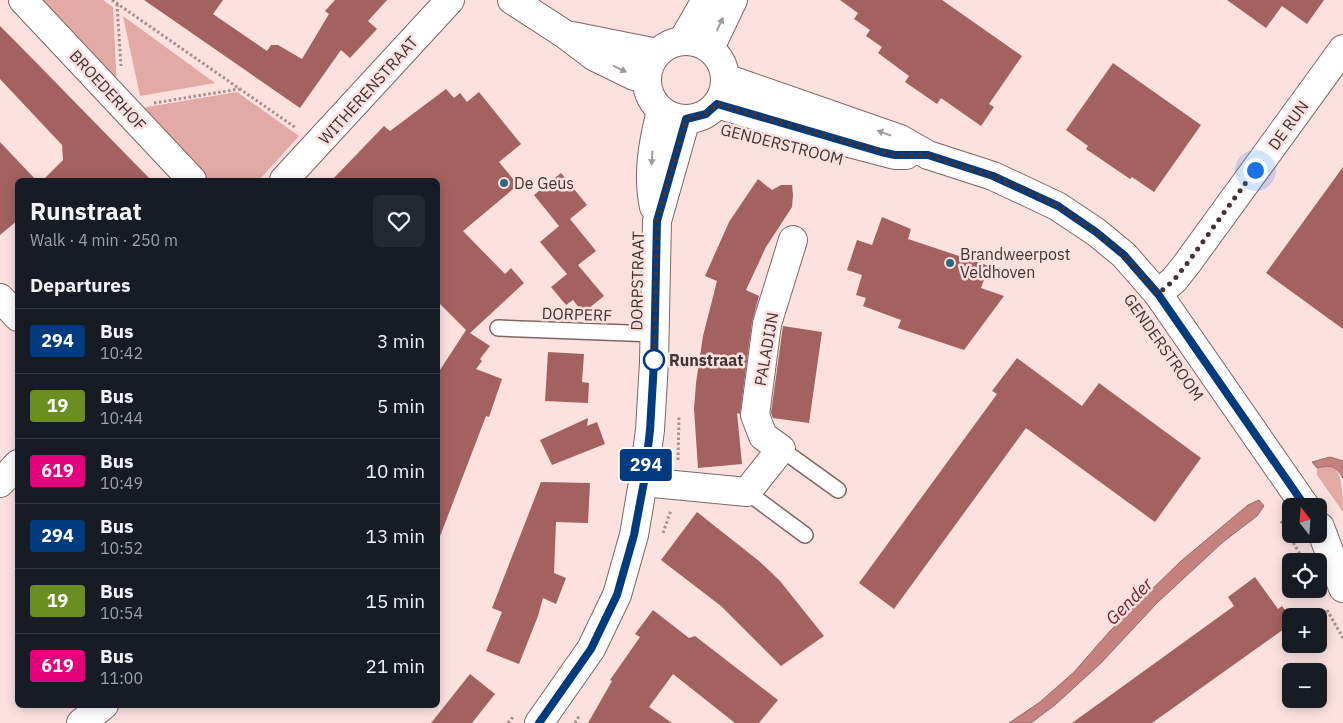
<!DOCTYPE html>
<html lang="en">
<head>
<meta charset="utf-8">
<style>
	body { margin:0; font-family:"IBM Plex Sans",sans-serif; background:#242831; color:#f1f3f6; height:100vh; display:flex; flex-direction:column; font-size:19px; white-space:nowrap }
	* { box-sizing:border-box; margin:0 }
	p { font-size:16px; color:#9ea1a6 }
	.icon { flex:none; width:28px; height:28px; fill:none; stroke:currentColor; stroke-width:2; stroke-linecap:round; stroke-linejoin:round }
	.map { position:relative; flex:1; overflow:hidden }
	.panel { position:absolute; left:15px; top:178px; width:425px; height:530px; display:flex; flex-direction:column; background:#171b24; border-radius:8px; box-shadow:0 2px 12px #0003 }
	.panel>* { flex:none }
	.badge { padding:0 10px; border-radius:4px; font-size:18px; line-height:32px }
	.needle { width:32px; rotate:343deg }
	.tools { position:absolute; left:1282px; top:498px; display:grid; gap:10px }
	.tools a { display:grid; place-items:center; width:45px; height:45px; border-radius:8px; background:#171b24; box-shadow:0 2px 12px #0003; font-size:25px }
	.you { position:absolute; width:25px; height:25px; margin:-12px; border:4px solid #fff; border-radius:50%; background:#1a73e8; box-shadow:0 0 0 8px #1a73e833 }
	.map>.badge { position:absolute; translate:-50% -50%; box-shadow:0 0 0 2px #fff }
	h2 { padding:0 15px; font-size:19px; line-height:45px }
	.round { display:grid; place-items:center; flex:none; width:52px; height:52px; border-radius:8px; background:#242831 }
	.summary { display:flex; align-items:center; justify-content:space-between; height:85px; padding:0 15px }
	h1 { font-size:24px; font-weight:700; line-height:38px }
	ul { padding:0; list-style:none }
	li { display:flex; align-items:center; gap:15px; height:65px; padding:0 15px; border-top:1px solid #363941 }
	li div { flex:1 }
	li b { display:block; font-size:19px }
	li em { font-style:normal }
	li .badge { min-width:55px; font-weight:700; text-align:center }
	.map>svg:first-child { display:block }
</style>
</head>
<body>
<div class="map">
<svg width="1343" height="723" viewBox="0 0 1343 723">
	<rect width="100%" height="100%" fill="#fce1df"/>
	<path fill="#e2a9a5" d="M28,0H103L113,7L117,90Z
		M123,16L215,83L140,96Z
		M237,92L299,136L259,180H207L139,110L147,107Z
		M1332,465C1343,473 1343,497 1343,512L1317,475V468Z"/>
	<path fill="#c4817e" stroke="#9d6a68" d="M1330,457L1343,461V478C1335,465 1331,465 1317,468L1312,462Z
		M1259,500L1264,506L1257,516L1223,542L1157,603L1101,663L1055,705L1031,723H1009L1040,702L1074,672L1109,632L1144,597L1181,561L1248,505Z"/>
	<path fill="#a36260" d="M144,0H223L213,14L267,51L271,45H278L302,59L329,14L325,11L335,0H387L368,21L377,29L350,58L341,50L300,108Z
		M840,0H942L1022,56L989,104L994,107L981,126L941,98L937,104L905,82L909,76L878,53L882,47L866,36L870,30L854,19L858,13Z
		M1227,0H1324L1307,24L1282,6L1266,28Z
		M0,26L18,44L151,180H43L63,160L62,145L0,79Z
		M1113,63L1201,125L1154,192L1132,177L1130,179L1086,149L1088,146L1066,130Z
		M446,89L454,98L460,93L467,102L479,92L521,144L499,162L518,185L463,231L505,274L511,268L524,283L470,333L490,346L480,359L482,361L476,369L502,379L489,417L486,416L439,539L438,538V373L466,330L468,332L438,302V180H332L384,126L390,131Z
		M0,142L36,180H18V220L0,235Z
		M1343,167V329L1266,273Z
		M561,173L587,205L570,219L596,251L578,265L604,296L583,313L573,300L566,305L551,287L567,274L540,242L559,226L534,195Z
		M758,179L772,190L781,185H792L793,195L792,207L766,247L746,290L759,296L752,322L740,414L737,413L742,464L698,468L694,409L696,383L703,336L717,281L705,276L729,222Z
		M882,217L911,229L908,239L989,266L981,288L1004,296L964,350L898,328L901,320L863,306L866,298L856,295L862,275L847,270L857,240L872,245Z
		M783,326L822,332L809,423L773,418L771,413Z
		M548,352L584,354L582,382L589,383L588,403L545,401Z
		M1017,358L1082,406L1099,383L1201,458L1155,522L1026,428L894,609L859,583L997,394L992,391Z
		M588,418L587,426L597,422L605,444L552,465L540,440Z
		M541,482L590,483L588,523L556,522L554,573L566,578L556,604L543,598L538,616L519,664L486,651L502,612L492,608Z
		M697,512L759,561L780,581L824,636L781,666L721,606L661,560Z
		M1255,577L1278,609L1282,606L1291,618V624L1152,723H1072L1234,606L1228,597Z
		M653,610L689,638L695,636L778,700L759,723H735L673,674L649,707L672,723H588L612,681L610,680L640,637L635,634Z
		M470,674L495,694L472,723H431Z"/>
	<g fill="none" stroke-linecap="round" stroke-linejoin="round">
		<defs>
			<path id="service" d="M498,328L655,334
				M781,449L838,490
				M747,492L805,535"/>
			<path id="minor" d="M23,0L192,180
				M512,0L566,35L595,57L634,76L647,78
				M572,36L657,53
				M284,180L450,0
				M1158,294L1174,280L1186,265L1343,49
				M0,298L18,317
				M643,482L747,492L781,449L763,436L755,415L767,324L793,240
				M0,483L18,464
				M81,723L104,705"/>
			<path id="tertiary" d="M683,40L706,0
				M647 80a39 39 0 1 1 78 0a39 39 0 1 1-78 0Z
				M710,48L733,0
				M725,78L900,139L928,155L993,176L1057,206L1096,232L1124,255L1158,294L1305,506
				M717,104L853,144L895,155H906
				M654,207C647,174 653,143 661,111
				M1320,527L1343,588
				M539,723L591,649L617,595L634,535L643,482L650,430L654,362L657,221L686,119"/>
		</defs>
		<use href="#service" stroke="#826563" stroke-width="18"/>
		<use href="#minor" stroke="#826563" stroke-width="30"/>
		<use href="#tertiary" stroke="#826563" stroke-width="30"/>
		<path stroke="#a5908f" stroke-width="3" stroke-dasharray="2.5 2.5" stroke-linecap="butt" d="M112,0L296,128
			M117,4L121,66
			M154,103L239,89
			M678,460L679,416
			M1281,521L1301,556
			M663,533L671,510
			M1327,610L1343,638
			M508,723L513,717
			M575,723L579,716"/>
		<use href="#service" stroke="#fff" stroke-width="15"/>
		<use href="#minor" stroke="#fff" stroke-width="28"/>
		<use href="#tertiary" stroke="#fff" stroke-width="28"/>
	</g>
	<defs><path id="oneway-solid" d="M-6-.8H1V-3.2L6.5 0L1 3.2V.8H-6Z" transform="scale(1.25)"/></defs>
	<g fill="#a09a99">
		<use href="#oneway-solid" transform="translate(720 24) rotate(-65)"/>
		<use href="#oneway-solid" transform="translate(620 69) rotate(26)"/>
		<use href="#oneway-solid" transform="translate(884 133) rotate(-160)"/>
		<use href="#oneway-solid" transform="translate(652 158) rotate(94)"/>
	</g>
	<g fill="none" stroke-linecap="round" stroke-linejoin="round">
		<defs>
			<path id="line" d="M539,723L591,649L617,595L634,535L644,482L650,430L654,362L657,221L686,119L706,114L717,104L881,152L895,155H928L993,176L1058,206L1096,232L1124,255L1158,294L1305,506"/>
		</defs>
		<use href="#line" stroke="#fff" stroke-width="11"/>
		<use href="#line" stroke="#003b80" stroke-width="8"/>
		<path stroke="#413433" stroke-width="5" stroke-dasharray="0 9" d="M654,360V362L657,221L686,119L706,114L717,104L895,155H928L993,176L1029,191L1058,206L1096,232L1124,255L1158,294L1174,280L1186,265L1255,170"/>
	</g>
	<g fill="#2b697f" stroke="#fce1df" stroke-width="2">
		<circle cx="504" cy="183" r="5"/>
		<circle cx="950" cy="263" r="5"/>
	</g>
	<circle fill="#fff" stroke="#003b80" stroke-width="2.5" cx="654" cy="360" r="10"/>
	<g text-anchor="middle" dominant-baseline="central" stroke-width="5" stroke-linejoin="round" paint-order="stroke">
		<g font-size="16" fill="#413433" stroke="#fce1df">
			<text transform="translate(108 90) rotate(47)">BROEDERHOF</text>
			<text transform="translate(368 90) rotate(-48)">WITHERENSTRAAT</text>
			<text transform="translate(1288 125) rotate(-54)">DE RUN</text>
			<text transform="translate(782 144) rotate(14)">GENDERSTROOM</text>
			<text transform="translate(637 281) rotate(-89)">DORPSTRAAT</text>
			<text transform="translate(577 314) rotate(2)">DORPERF</text>
			<text transform="translate(1164 347) rotate(55)">GENDERSTROOM</text>
			<text transform="translate(766 349) rotate(-80)">PALADIJN</text>
		</g>
		<g font-size="16" fill="#413433" stroke="#fce1df" text-anchor="start">
			<text x="514" y="183">De Geus</text>
			<text x="960" y="254">Brandweerpost<tspan x="960" dy="18">Veldhoven</tspan></text>
		</g>
		<g font-size="16" font-weight="bold" fill="#413433" stroke="#fce1df" text-anchor="start">
			<text x="669" y="360">Runstraat</text>
		</g>
		<g font-size="18" font-style="italic" fill="#742326" stroke="#fce1df">
			<text transform="translate(1129 601) rotate(-45)">Gender</text>
		</g>
	</g>
</svg>
<div class="tools">
<a><svg class="needle" viewBox="-14 -14 28 28"><path d="M0-13l5 13h-10z" fill="#e53935"/><path d="M0 13l5-13h-10z" fill="#9ea1a6"/></svg></a>
<a><svg class="icon" aria-label="locate" viewBox="0 0 24 24"><circle cx="12" cy="12" r="6"/><path d="M12 2v4M12 18v4M2 12h4M18 12h4"/></svg></a>
<a>+</a>
<a>−</a>
</div>
<div class="you" style="left:1255px;top:170px"></div>
<b class="badge" style="left:646px;top:465px;background:#003b80;color:#fff">294</b>
<section class="panel">
<div class="summary"><div><h1>Runstraat</h1><p>Walk · 4 min · 250 m</p></div><a class="round"><svg class="icon" aria-label="heart" viewBox="0 0 24 24"><path d="M12 20l-8-8c-3-5 5-10 8-4 3-6 11-1 8 4z"/></svg></a></div>
<h2>Departures</h2>
<ul>
<li><span class="badge" style="background:#003b80;color:#fff">294</span><div><b>Bus</b><p>10:42</p></div><em>3 min</em></li>
<li><span class="badge" style="background:#6b8e23;color:#fff">19</span><div><b>Bus</b><p>10:44</p></div><em>5 min</em></li>
<li><span class="badge" style="background:#e6007e;color:#fff">619</span><div><b>Bus</b><p>10:49</p></div><em>10 min</em></li>
<li><span class="badge" style="background:#003b80;color:#fff">294</span><div><b>Bus</b><p>10:52</p></div><em>13 min</em></li>
<li><span class="badge" style="background:#6b8e23;color:#fff">19</span><div><b>Bus</b><p>10:54</p></div><em>15 min</em></li>
<li><span class="badge" style="background:#e6007e;color:#fff">619</span><div><b>Bus</b><p>11:00</p></div><em>21 min</em></li>
</ul>
</section>
</div>
</body>
</html>
